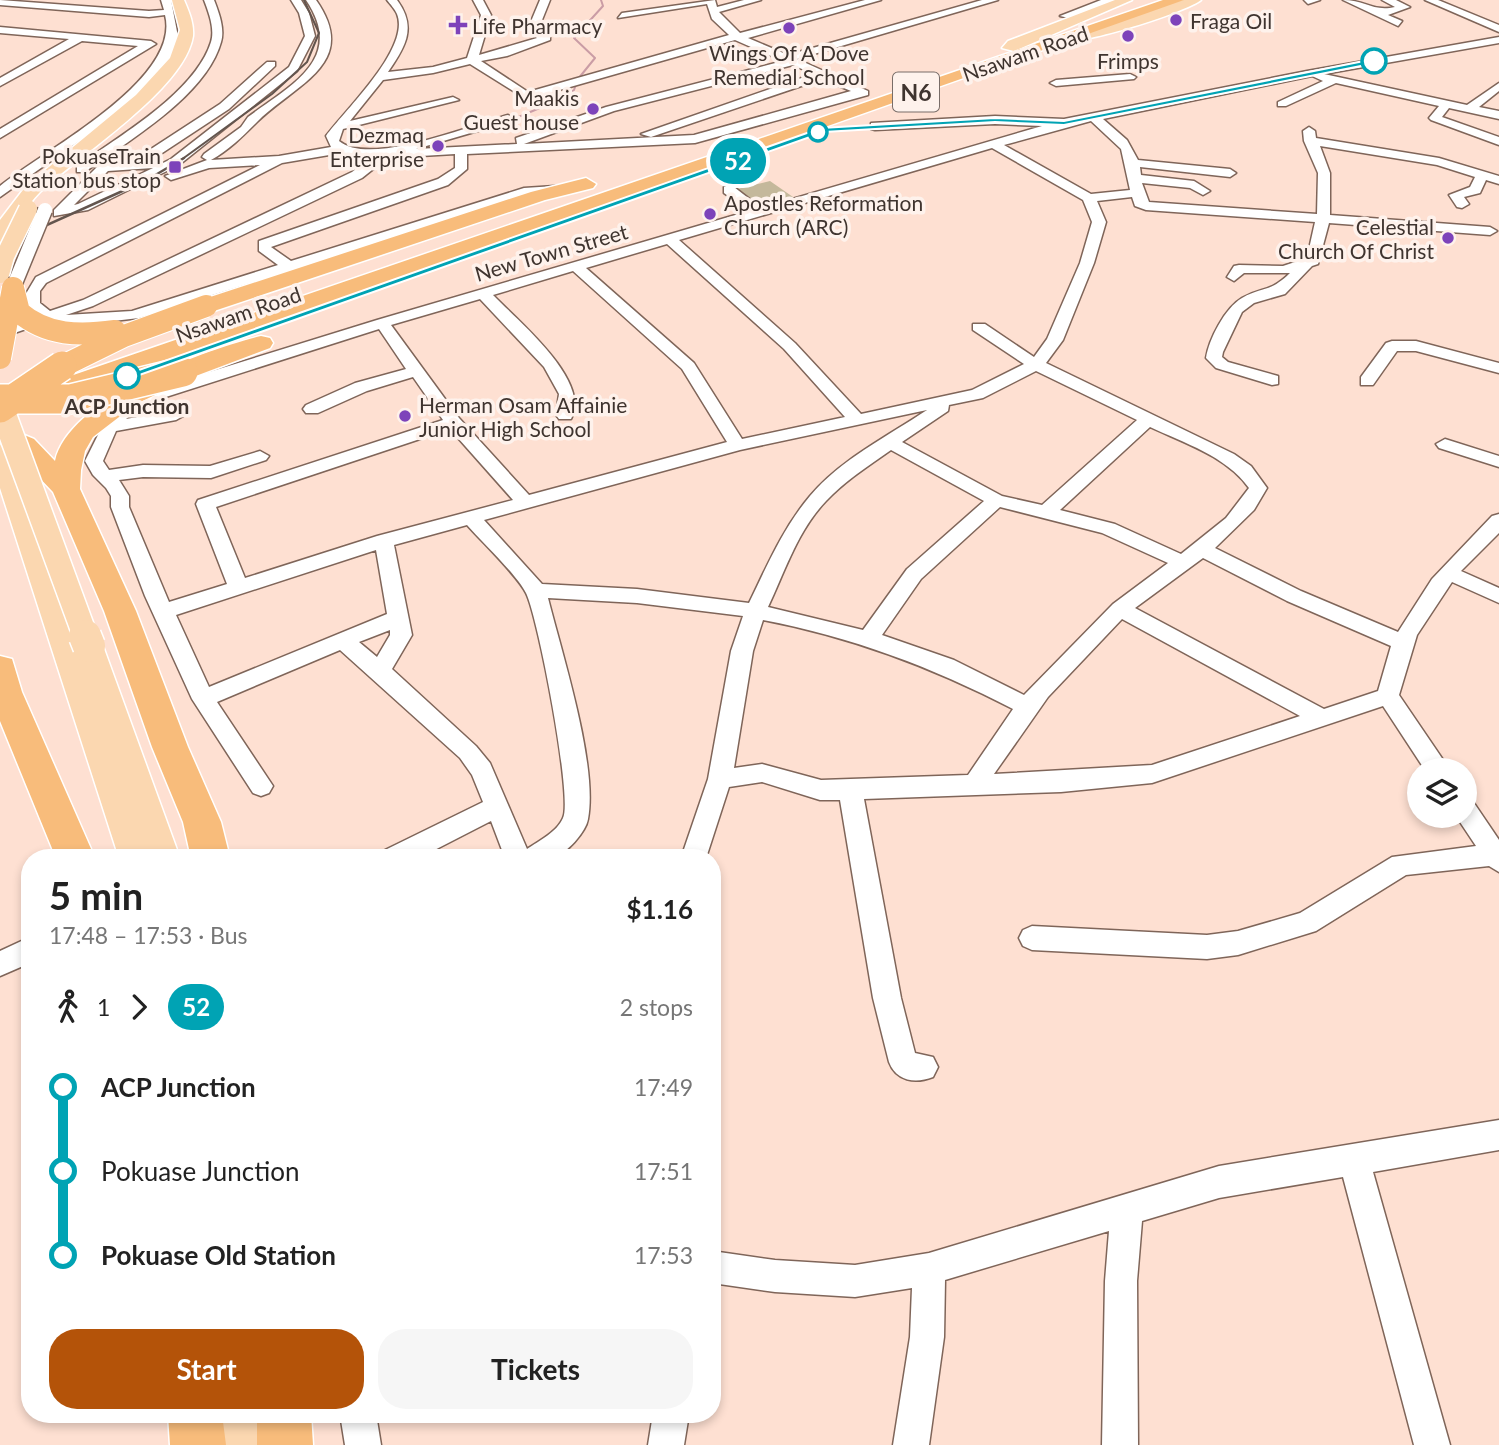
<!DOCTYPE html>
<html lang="en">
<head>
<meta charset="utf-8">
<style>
	body { margin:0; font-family:Lato,sans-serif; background:#f6f6f6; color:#222; height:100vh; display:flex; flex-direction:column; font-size:26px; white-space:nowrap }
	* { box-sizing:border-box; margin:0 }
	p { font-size:23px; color:#767676 }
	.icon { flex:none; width:38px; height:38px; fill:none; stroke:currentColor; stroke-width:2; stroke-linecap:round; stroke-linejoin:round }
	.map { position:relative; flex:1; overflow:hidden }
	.drawer { position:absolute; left:21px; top:849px; width:700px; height:574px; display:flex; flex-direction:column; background:#fff; border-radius:28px; box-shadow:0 4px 10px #0003 }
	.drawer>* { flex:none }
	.badge { padding:0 14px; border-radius:23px; font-size:24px; line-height:46px }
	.buttons { position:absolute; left:1407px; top:758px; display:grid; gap:14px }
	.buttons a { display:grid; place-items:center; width:70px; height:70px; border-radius:50%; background:#fff; box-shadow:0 4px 10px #0003; font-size:35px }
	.map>.badge { position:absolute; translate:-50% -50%; box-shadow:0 0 0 4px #fff }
	.legs { display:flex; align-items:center; gap:10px; height:77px; padding:0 28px; font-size:23px }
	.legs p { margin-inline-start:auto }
	.head { display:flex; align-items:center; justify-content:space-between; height:119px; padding:0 28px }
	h1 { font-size:38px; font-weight:700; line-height:52px }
	.button { display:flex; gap:14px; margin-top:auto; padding:14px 28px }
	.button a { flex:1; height:80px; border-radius:28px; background:#b45309; color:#fff; font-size:28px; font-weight:700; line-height:80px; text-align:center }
	.button a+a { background:#f6f6f6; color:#222 }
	ul { padding:0 28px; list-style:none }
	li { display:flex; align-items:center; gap:24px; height:84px; font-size:26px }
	li i { display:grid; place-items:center; width:10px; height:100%; margin:0 9px; background:currentColor }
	li i::after { content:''; width:18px; height:18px; margin:-9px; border:5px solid; border-radius:50%; background:#fff }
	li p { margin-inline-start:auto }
	li:first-child i { background:linear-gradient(#0000 50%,currentColor 0) }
	li:last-child i { background:linear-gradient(currentColor 50%,#0000 0) }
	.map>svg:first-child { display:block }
</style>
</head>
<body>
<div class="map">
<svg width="1499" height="1445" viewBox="0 0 1499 1445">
	<rect width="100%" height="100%" fill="#fee0d2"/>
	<path fill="#c4b89b" d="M770,181L793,197L760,206L737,189Z"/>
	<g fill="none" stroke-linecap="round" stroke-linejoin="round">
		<path stroke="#ca9ca5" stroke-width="2" d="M509,121L561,99L574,90L578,79L595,58L574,38L603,6L601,0
			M392,160L395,159"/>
		<path stroke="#ca9ca5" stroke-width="2.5" d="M368,172L395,159"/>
		<defs>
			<path id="minor" d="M0,0L149,11L164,10L161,0H171L178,37L170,59L151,82L103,124L0,197V186C44,150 182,80 165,15L149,17L0,5Z
				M204,0H214C219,13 225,29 221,42C206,96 128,141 85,172H77V166C118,137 195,93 211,42C215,29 209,13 204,0Z
				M291,0H301L309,13L315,36L297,71L179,165L88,210L54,216V210L100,164L131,162L220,104L267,62H275V66L229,109L150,161L163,163L171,159L289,67L305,36L299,13ZM153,168L78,204L74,205L108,171Z
				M306,0H316C361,64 295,84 257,122C243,136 229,150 211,160L279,156L331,147L326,136C345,110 411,48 397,14C395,9 390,4 387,0H397C417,27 406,46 388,72L433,67L467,58L481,15L473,0H483L491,15L479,55L537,38L527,31L540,0H550L538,30L550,36V40L507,56L481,61L528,92L729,35L712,19L707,4L618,18L622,13L715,0L717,7L744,0H761L719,12L740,33L865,0H881L748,38L788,55L982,0H998L797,59L868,91V95L695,143L467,154V169L448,185L271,247L291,261L524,188L555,186L562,190L555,194L530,195L139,318L79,325L49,321L0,338V328L35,316L24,297L36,277L260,165L209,168L171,180L165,176L207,160L202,157L204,154L241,127L248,117C291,85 346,59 306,0ZM735,40L783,61L606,107L516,138L517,144L416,149L512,121L514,119L508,115C471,125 370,167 339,141L343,129L459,100L453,97L350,121L383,80L433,73L470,64L531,102L535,101V97ZM793,65L813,74L641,134L651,137L822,79L851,91L694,135L524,144L614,111ZM341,153L372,157L352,172L83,300L50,311L40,303V291L46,283L282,163ZM455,154V168L438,179L259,241V251L278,265L132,311L66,315L93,306L362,178L387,158Z
				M1101,0H1115L1069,18L1060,16Z
				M1304,0H1320L1308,4Z
				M1343,0C1365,0 1373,12 1395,7L1382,0H1396L1410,7L1388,15L1402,21L1398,26Z
				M1425,0H1438L1499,25V32Z
				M0,27L151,41L156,44L0,138V129L138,46L82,41L0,86V78L69,39L0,33Z
				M1499,37V43L1324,74L1467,105L1499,83V91L1479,107L1499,111V119L1449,108L1442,117L1499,137V145L1431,120L1429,118L1439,106L1336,83L1286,106H1278V102L1323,81L1312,76L1103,119L1127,140L1138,160L1230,169L1236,173L1230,177L1140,167L1141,175L1194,181L1210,191L1203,195L1190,188L1142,183L1149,202L1317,214L1318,173L1304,141L1303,131L1309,127L1315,131L1316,138L1439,158L1499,176V184L1486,180L1480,193L1464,197L1469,204L1462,208L1457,207L1449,195L1470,187L1475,177L1437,165L1320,146L1330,173V215L1490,227L1497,231L1490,235L1329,223L1318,264L1312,266L1285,294L1254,303L1242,312L1223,352L1222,357L1228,362L1278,376V384L1272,385L1216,368L1206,358C1209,339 1225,308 1242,298C1263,286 1268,294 1290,273H1244L1234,281L1227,277L1234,266L1239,265L1283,266L1307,258L1315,222L1146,210L1135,206L1132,197L1097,201L1106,222L1094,263L1063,340L1046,363L1234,454L1251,466L1267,488L1254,510L1215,548L1301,591L1398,632L1432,579L1492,516L1499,514V533L1461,571L1499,588V603L1452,582L1417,635L1399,695L1450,770H1425L1383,706L1152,783L1061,792L864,799L901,998L915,1053L933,1057L938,1067L933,1077C915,1084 896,1081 889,1062L873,998L840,800H820L762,782L729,787L706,858H681L708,779L731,651L743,616L637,603L548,598C562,654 598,765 588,819C586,832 566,854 553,858C539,861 520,858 505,858L491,821L419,858H382L385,850L483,802L472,775L460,758L340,650L217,702L273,786L269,793L261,796L253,793L192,699L145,596L111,507V496L106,488L93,475L85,461L105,421L135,395L377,320L749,211L724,193V187H734L761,208L1042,126L995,124L875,130L871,129V123L995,116L1064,119L1307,71ZM1091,121L1121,149L1130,190L1091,194L1004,145ZM992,148L1083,200L1092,222L1080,263L1047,339L1034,357L985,324H973V330L1024,364L972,390L861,414L795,343L679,240ZM667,244L784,349L845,417L742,439L694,363L586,268ZM573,271L682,369L727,442L529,495L459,418L391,325L480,299L544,367L559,394L556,415L559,419H571C592,381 517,320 493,295ZM379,329L406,369L355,383L306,405L303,409L306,413H318L367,391L413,377L443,420L198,500L196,504L227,584L169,602L129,507V496L119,480L143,477L211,478L266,460L269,456L260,451L210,466L143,465L109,470L103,461L116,431L176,420L185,415L176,410L126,419L147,403ZM1036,371L1137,420L1042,505L1002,496L902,442L948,411L949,405L983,398ZM927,410C888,436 840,460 810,496C783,528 767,566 749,603L637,589L542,584L484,520L740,450ZM1150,427C1184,443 1226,456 1249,488L1226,518L1181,554L1115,524L1060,510ZM450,429L513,500L377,536L245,578L216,507ZM891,450L984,501L907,569L863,630L768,607C785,571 798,530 826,501C845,481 868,466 891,450ZM1000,507L1102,533L1168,563L1113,604L1024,695L954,660L882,635L921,579ZM467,525C482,542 517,575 526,593C538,616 573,799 563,818C557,832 539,841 527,849L490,763L476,746L392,669L412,635L394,545ZM376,550L387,614L209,687L176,615ZM1203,558L1287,601L1391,646L1378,691L1324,709L1135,608ZM1122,619L1300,716L1152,765L994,774L1048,697ZM763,620C852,637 932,667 1013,709L968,775L821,780L762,764L734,768L753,651ZM390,630V635L377,657L359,642Z
				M1130,74L1136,77L1134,79L1056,86L1050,83L1056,80Z
				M1392,341H1416L1499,363V373L1416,351H1397L1373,385H1361V377L1386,343Z
				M1445,439L1499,456V467L1439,448L1436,444Z
				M1465,800L1474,803L1499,840V872L1489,866L1406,875L1316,931L1238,955L1207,959L1032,950L1023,946L1019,938L1023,930L1032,926L1207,935L1238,931L1300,913L1392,857L1476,846L1456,816H1465Z
				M30,937V963L0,976V951Z
				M1499,1120V1150L1373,1172L1450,1445H1414L1343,1177L1219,1198L1142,1221L1137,1281L1138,1445H1102L1105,1281L1109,1231L945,1280L944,1337L929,1445H893L910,1337L912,1288L855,1297L775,1292L712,1283V1251L775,1260L855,1265L929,1253L1219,1166Z
				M340,1414H376L381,1445H345Z
				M653,1414H689L684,1445H648Z"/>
			<path id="major" d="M172,0H184C189,12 194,23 193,36C185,89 78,156 40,192C25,207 18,224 6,241L0,242V220L26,186L136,95L170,58L180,30Z
				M1115,0H1132L1014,51L1002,48L1008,41Z
				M1183,0H1201C1187,12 1066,51 1053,40Z
				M0,445L8,447L12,452L77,642L89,636L99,639L103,646L180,858H119L0,488Z
				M221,1414H267L266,1445H220Z"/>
			<path id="highway" d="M1163,0H1184L39,405H21L17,399L21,393Z
				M586,178L596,184L593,188L545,200L214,311H198L194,306L198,301L531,192Z
				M261,336L270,338L273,343L270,348L193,377L136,404L93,437L85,451L81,470L80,489L136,611L188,747L221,822L230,858H191L183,822L152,747L104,611L53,492L14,451L0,444V425L34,439L55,461C69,398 205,350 261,336Z
				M0,656L12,659L22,692L95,858H56L0,721Z
				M168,1414H222L226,1445H170Z
				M257,1414H311L313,1445H257Z"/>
		</defs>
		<use href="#minor" stroke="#7f6559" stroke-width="3"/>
		<use href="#major" stroke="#fff" stroke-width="3"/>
		<use href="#highway" stroke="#fff" stroke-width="3"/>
		<use href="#minor" fill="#fff" fill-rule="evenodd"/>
		<use href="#major" fill="#fbd7b0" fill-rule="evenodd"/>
		<use href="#highway" fill="#f8bc7b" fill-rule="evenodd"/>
		<path stroke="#63554e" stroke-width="2" d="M181,160L272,94L307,62L319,33L304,0"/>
		<path stroke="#63554e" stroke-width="2.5" d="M0,246L147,180L184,158"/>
		<defs>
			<path id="minor-bridge" d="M13,288L45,210"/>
			<path id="major-bridge-far2" d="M0,274L5,256L28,209"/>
			<path id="major-bridge-far1" d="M0,404L86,638"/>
			<path id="major-bridge" d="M85,636L89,646"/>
			<path id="highway-bridge-far1" d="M13,288L19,312C47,336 80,336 115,331
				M0,358L13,288
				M59,368L124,336L206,306"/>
			<path id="highway-bridge" d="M0,399H70L183,372
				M0,408L62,366"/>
		</defs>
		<use href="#minor-bridge" stroke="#7f6559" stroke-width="17" stroke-linecap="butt"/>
		<use href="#major-bridge-far2" stroke="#fff" stroke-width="21" stroke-linecap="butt"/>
		<use href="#major-bridge-far1" stroke="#fff" stroke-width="27" stroke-linecap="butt"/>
		<use href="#major-bridge" stroke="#fff" stroke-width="35" stroke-linecap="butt"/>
		<use href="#highway-bridge-far1" stroke="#fff" stroke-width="24" stroke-linecap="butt"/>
		<use href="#highway-bridge" stroke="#fff" stroke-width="32" stroke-linecap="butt"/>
		<use href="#minor-bridge" stroke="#fff" stroke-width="14"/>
		<use href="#major-bridge-far2" stroke="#fbd7b0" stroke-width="18"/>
		<use href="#major-bridge-far1" stroke="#fbd7b0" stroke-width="24"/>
		<use href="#major-bridge" stroke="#fbd7b0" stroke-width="32"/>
		<use href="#highway-bridge-far1" stroke="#f8bc7b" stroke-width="22"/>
		<use href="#highway-bridge" stroke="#f8bc7b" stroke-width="29"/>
	</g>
	<path fill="#00a3b4" stroke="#fff" stroke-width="2" d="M1374,59L1376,63L1064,125L995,122L824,132L131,378L122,376L821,128L995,118L1064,121Z"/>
	<g fill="#7d43ba" stroke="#fef2ec" stroke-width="2.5">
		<circle cx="1176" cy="20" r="7"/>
		<path d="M454.5 14.5h7v7h7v7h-7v7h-7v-7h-7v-7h7z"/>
		<circle cx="789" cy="28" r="7"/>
		<circle cx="1128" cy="36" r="7"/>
		<circle cx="593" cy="109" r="7"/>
		<circle cx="438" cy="146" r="7"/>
		<rect x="168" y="160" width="14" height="14" rx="3.5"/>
		<circle cx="710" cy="214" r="7"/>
		<circle cx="1448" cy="238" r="7"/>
		<circle cx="405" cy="416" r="7"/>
	</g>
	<g fill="#fff" stroke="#00a3b4" stroke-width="3.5">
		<circle cx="1374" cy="61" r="12"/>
		<circle cx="818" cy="132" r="9"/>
		<circle cx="127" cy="376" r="12"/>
	</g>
	<g text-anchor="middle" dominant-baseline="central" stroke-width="7" stroke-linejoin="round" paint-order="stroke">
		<g font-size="21" fill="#3f342f" stroke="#fef2ec" text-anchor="start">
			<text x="1190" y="20">Fraga Oil</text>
			<text x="472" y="25">Life Pharmacy</text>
			<text x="789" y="52" text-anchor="middle">Wings Of A Dove<tspan x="789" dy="24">Remedial School</tspan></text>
			<text x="1128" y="60" text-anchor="middle">Frimps</text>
			<text x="579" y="97" text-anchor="end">Maakis<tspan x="579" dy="24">Guest house</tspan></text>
			<text x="424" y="134" text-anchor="end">Dezmaq<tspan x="424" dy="24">Enterprise</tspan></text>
			<text x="161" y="155" text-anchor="end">PokuaseTrain<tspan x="161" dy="24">Station bus stop</tspan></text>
			<text x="724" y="202">Apostles Reformation<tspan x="724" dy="24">Church (ARC)</tspan></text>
			<text x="1434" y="226" text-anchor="end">Celestial<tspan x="1434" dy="24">Church Of Christ</tspan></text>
			<text x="419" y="404">Herman Osam Affainie<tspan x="419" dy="24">Junior High School</tspan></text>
		</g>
		<g font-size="21" fill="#3f342f" stroke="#fef2ec">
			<text transform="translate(1025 53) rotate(-19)">Nsawam Road</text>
			<text transform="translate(551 252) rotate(-16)">New Town Street</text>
			<text transform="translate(238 314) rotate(-19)">Nsawam Road</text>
		</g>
		<g font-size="21" font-weight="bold" fill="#3f342f" stroke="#fef2ec">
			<text x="127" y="405">ACP Junction</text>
		</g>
		<rect fill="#fef2ec" stroke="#786d68" stroke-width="2" x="893" y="72.5" width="46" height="39" rx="5"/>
		<g font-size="23" font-weight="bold" fill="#3f342f">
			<text x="916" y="92">N6</text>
		</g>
	</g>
</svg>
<div class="buttons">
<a><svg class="icon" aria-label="layers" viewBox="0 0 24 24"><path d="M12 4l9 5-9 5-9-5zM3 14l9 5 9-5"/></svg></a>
</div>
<b class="badge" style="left:738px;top:161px;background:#00a3b4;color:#fff">52</b>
<section class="drawer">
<div class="head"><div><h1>5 min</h1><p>17:48 – 17:53 · Bus</p></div><b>$1.16</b></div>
<div class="legs"><svg class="icon" aria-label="walk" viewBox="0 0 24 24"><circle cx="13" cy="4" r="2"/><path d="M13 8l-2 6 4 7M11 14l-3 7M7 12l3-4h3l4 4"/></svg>1<svg class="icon" aria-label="forward" viewBox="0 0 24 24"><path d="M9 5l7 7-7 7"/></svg><b class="badge" style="background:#00a3b4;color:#fff">52</b><p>2 stops</p></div>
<ul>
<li><i style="color:#00a3b4"></i><b>ACP Junction</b><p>17:49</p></li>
<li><i style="color:#00a3b4"></i><span>Pokuase Junction</span><p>17:51</p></li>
<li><i style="color:#00a3b4"></i><b>Pokuase Old Station</b><p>17:53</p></li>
</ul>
<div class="button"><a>Start</a><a>Tickets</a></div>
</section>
</div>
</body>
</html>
